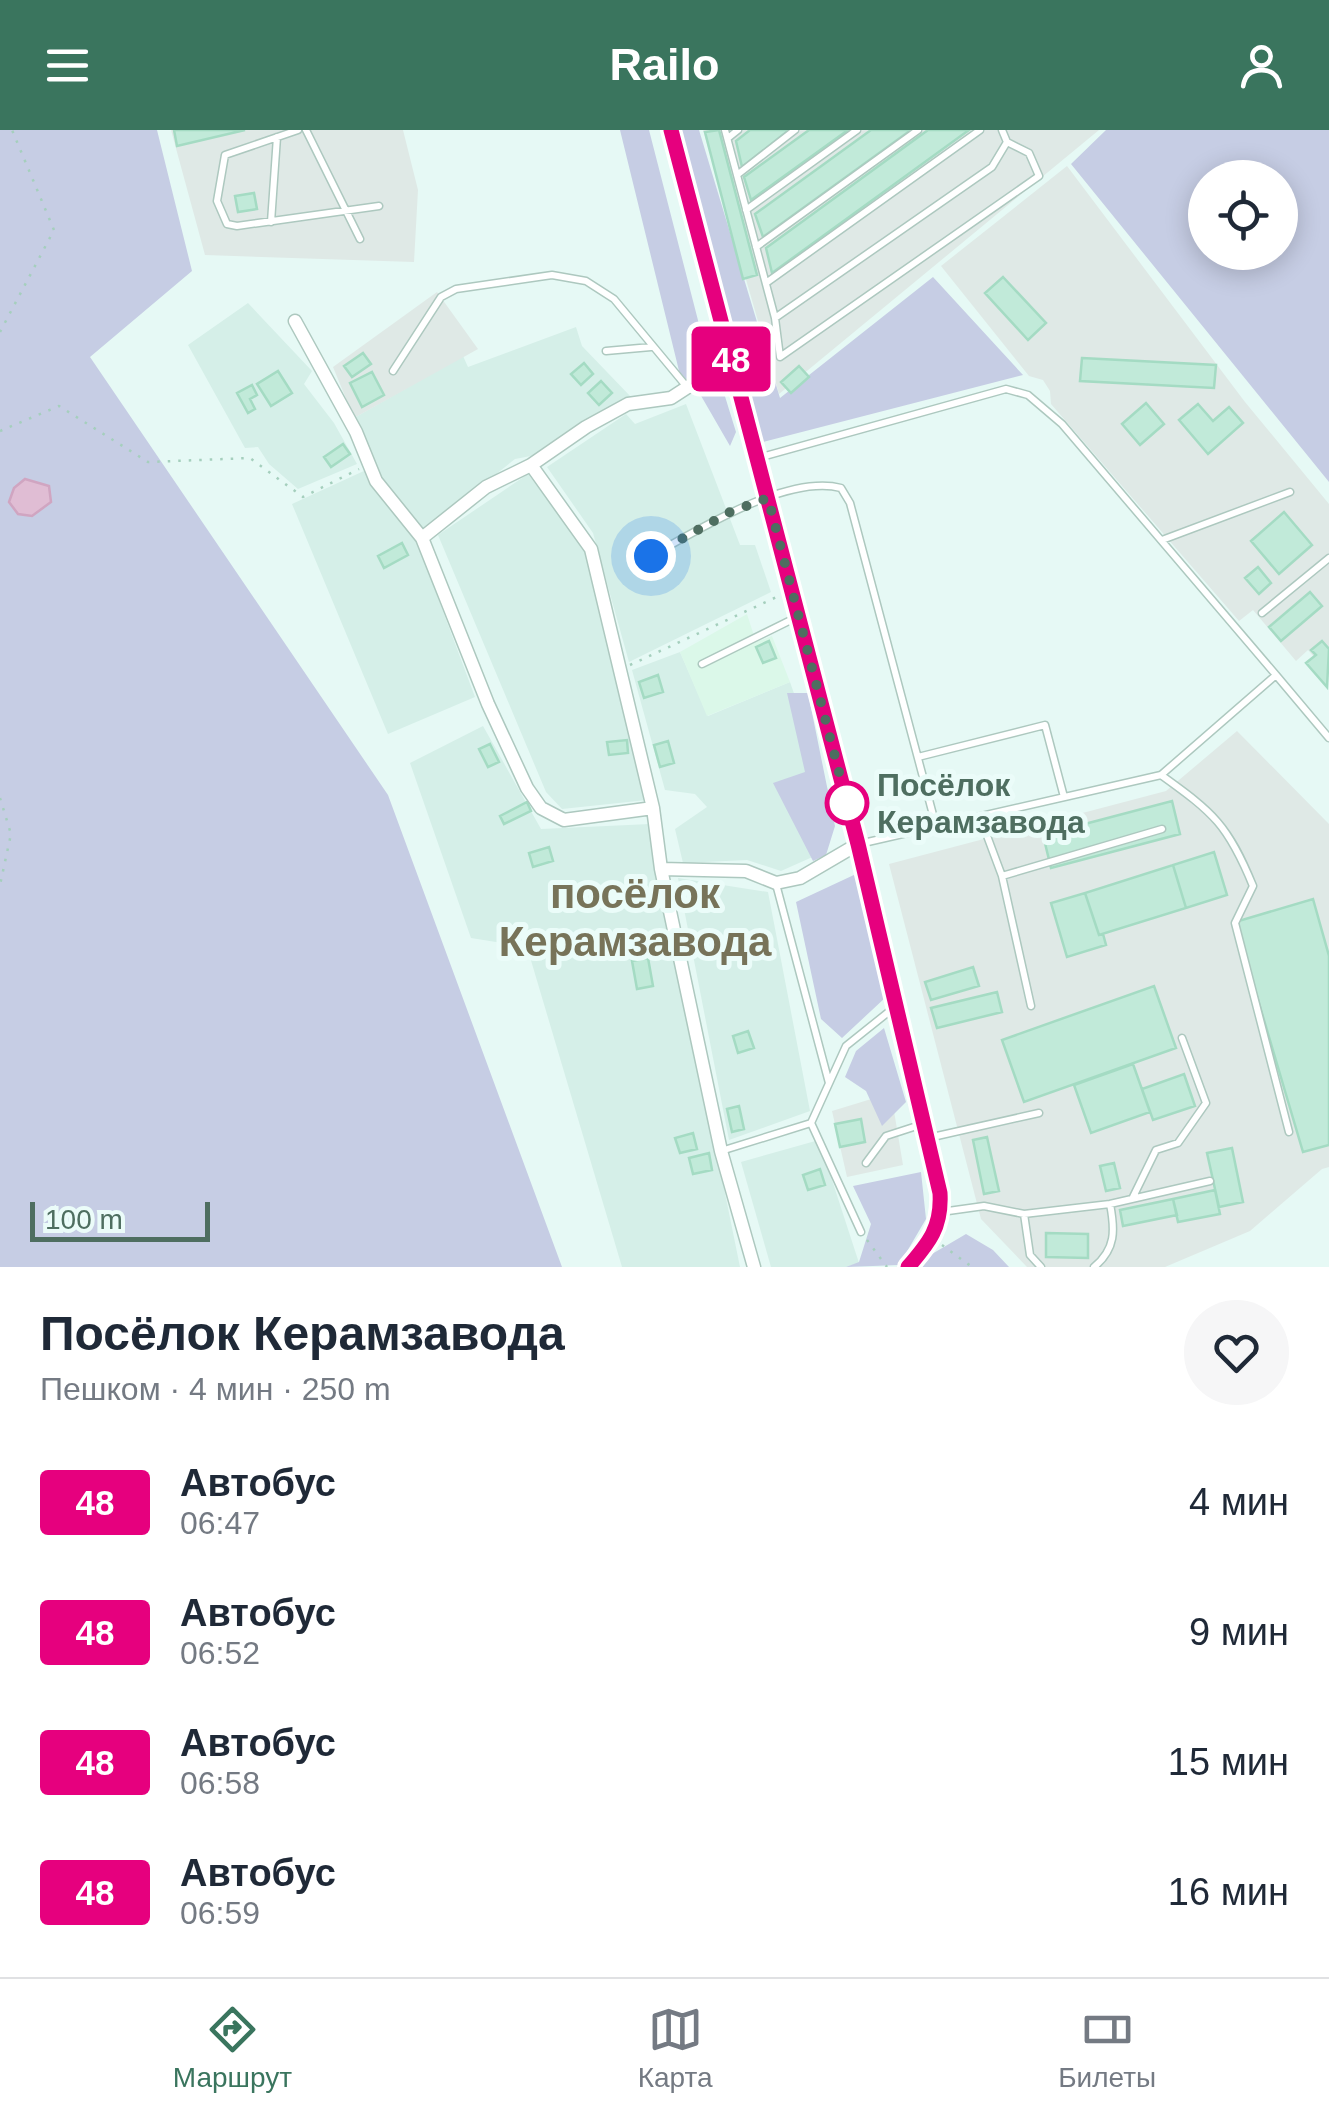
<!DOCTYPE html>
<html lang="ru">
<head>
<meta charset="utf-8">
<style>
	body { margin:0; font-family:Helvetica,sans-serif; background:#f6f6f7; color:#1f2937; height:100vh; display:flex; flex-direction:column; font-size:38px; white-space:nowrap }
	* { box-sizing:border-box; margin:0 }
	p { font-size:32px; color:#747a83 }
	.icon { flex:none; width:55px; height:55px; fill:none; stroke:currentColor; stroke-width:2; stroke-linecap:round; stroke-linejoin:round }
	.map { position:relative; height:1137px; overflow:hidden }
	.sheet { display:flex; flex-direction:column; background:#fff; flex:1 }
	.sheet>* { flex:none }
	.badge { padding:0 20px; border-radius:8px; font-size:35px; line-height:65px }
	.controls { position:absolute; left:1188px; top:30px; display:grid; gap:20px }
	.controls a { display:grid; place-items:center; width:110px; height:110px; border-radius:50%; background:#fff; box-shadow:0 5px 25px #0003; font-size:50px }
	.scale { position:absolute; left:30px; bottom:25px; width:180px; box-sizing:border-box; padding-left:10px; border:5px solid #4e6e60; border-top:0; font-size:28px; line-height:35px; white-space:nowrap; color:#4e6e60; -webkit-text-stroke:8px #ebfcf9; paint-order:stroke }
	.you { position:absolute; width:50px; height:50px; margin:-25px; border:8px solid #fff; border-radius:50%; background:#1a73e8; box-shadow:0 0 0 15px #1a73e833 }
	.map>.badge { position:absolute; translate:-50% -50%; box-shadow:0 0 0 5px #fff }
	.round { display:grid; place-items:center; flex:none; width:105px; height:105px; border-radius:52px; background:#f6f6f7 }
	.headline { display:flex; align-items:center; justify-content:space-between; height:170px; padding:0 40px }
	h1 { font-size:48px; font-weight:700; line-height:75px }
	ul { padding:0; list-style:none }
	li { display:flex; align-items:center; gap:30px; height:130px; padding:0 40px }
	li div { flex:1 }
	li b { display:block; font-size:38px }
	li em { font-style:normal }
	li .badge { min-width:110px; font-weight:700; text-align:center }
	header { display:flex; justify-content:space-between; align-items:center; height:130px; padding:0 40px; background:#3a755e; color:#fff; font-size:45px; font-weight:700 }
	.tab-bar { display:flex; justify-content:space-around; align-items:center; height:140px; border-top:2px solid #e0e1e3; background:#fff; font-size:28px; color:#747a83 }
	.tab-bar a { display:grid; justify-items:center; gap:5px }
	.tab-bar .active { color:#3a755e }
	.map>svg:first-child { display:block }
</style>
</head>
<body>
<header><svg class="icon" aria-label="menu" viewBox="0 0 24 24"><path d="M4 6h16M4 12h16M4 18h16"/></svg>Railo<svg class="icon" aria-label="person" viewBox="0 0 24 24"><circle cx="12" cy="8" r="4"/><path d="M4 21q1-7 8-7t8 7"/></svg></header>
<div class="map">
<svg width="1329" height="1137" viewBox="0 0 1329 1137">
	<rect width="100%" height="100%" fill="#e6f9f5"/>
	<path fill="#d5efe8" d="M248,173L312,241L304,254L334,293L357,334L298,359L269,334L258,317L245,318L188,215Z
		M576,197L582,216L631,267L536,325L515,329L424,402L380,345L354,288L463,226L468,237Z
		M686,274L740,415H755L771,462L629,532L593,403L547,337L626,284L635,294Z
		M366,340L385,373L416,409L475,567L388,604L292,374Z
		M528,344L585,420L647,670L562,679L546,662L438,405Z
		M680,522L708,586L790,552L831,669L817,725L781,741L747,730L683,733L675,699L707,677L695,664L665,660L632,540Z
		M483,596L541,699L650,694L740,1137H622L527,817L471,808L410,633Z
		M678,748L768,762L810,981L729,1010Z
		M819,1010L859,1133L846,1137H771L741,1032Z"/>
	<path fill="#dbf8e9" d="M747,484L756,512L772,506L790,552L707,586L680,522Z"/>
	<path fill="#dfe9e6" d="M171,0H403L418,60L414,132L205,125Z
		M703,0H1099L779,264Z
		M1067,36L1245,272L1329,374V544L1308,520L1296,531L1253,480L1239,491L1051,274L1050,261L1043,250L1029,246L941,136Z
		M437,162L478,219L354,288L333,237Z
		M1237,601L1329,694V1037L1322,1039L1250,1101L1165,1137H1027L981,1089L889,734L1166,661Z
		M891,963L903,1035L847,1047L832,981Z"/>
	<path fill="#c6cde4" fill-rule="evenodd" d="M0,0H157L192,141L90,227L388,665L562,1137H0Z
		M620,0H649L709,233L682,253Z
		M681,0H699L780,268L933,147L1023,245L759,313Z
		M1106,0H1329V352L1071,34ZM1205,48H1280V122H1205Z
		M719,247L736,302L730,316L700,264Z
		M787,563H808L835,696L826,725L813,731L773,653L805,642Z
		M856,744L886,867L842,908L821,889L796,772Z
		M884,898L906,972L882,996L866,961L845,947L856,921Z
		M921,1042L926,1089L899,1135L846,1137L859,1132L871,1094L853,1056Z
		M966,1104L993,1120L1009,1137H922L932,1124Z"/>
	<path fill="#e0bdd4" stroke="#d0a5c1" stroke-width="2.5" d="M25,349L49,356L51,372L32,386L18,384L9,372L14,358Z"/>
	<path fill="#c1ead9" stroke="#a4dbc3" stroke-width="2.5" d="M174,0H245L177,16Z
		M719,0L757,145L743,149L705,2Z
		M750,0H789L742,37L736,11Z
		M809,0H848L751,70L744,47Z
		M871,0H911L763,107L755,84Z
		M928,0H969L772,143L766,118Z
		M254,63L257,79L238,82L235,66Z
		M1003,147L1046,193L1028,210L985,163Z
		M363,223L371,234L352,247L344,236Z
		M1082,228L1216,235L1214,258L1080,251Z
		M584,233L593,244L581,255L571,244Z
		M799,236L809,247L791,263L781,252Z
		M278,241L292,263L271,276L257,254Z
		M372,242L384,265L362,277L350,253Z
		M601,251L612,263L599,275L588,263Z
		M252,255L257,265L250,269L255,279L248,283L237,263Z
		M1146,273L1164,294L1140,315L1122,294Z
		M1198,274L1213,291L1229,277L1243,293L1208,324L1179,290Z
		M343,314L350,324L331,337L324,327Z
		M1284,382L1312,415L1279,444L1251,411Z
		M402,413L408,425L384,438L378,426Z
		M1258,437L1271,453L1259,464L1245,448Z
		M1310,462L1322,476L1281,511L1269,497Z
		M769,511L776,528L763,533L756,517Z
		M1322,511L1329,519L1327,557L1306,533L1316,525L1311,520Z
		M658,545L663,562L644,568L639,552Z
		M627,610L628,623L609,625L607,612Z
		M668,611L674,633L660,637L654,615Z
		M490,614L499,632L488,637L479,619Z
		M1172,671L1180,704L1051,738L1043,705Z
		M527,672L531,681L504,694L500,686Z
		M549,717L553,731L533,737L529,723Z
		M1214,722L1227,765L1186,778L1173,735Z
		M1173,735L1186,778L1099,805L1085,763Z
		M1085,763L1099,805L1103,804L1106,815L1067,827L1051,773Z
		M1313,769L1329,826V1015L1303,1022L1235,792Z
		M648,828L653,856L637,859L632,831Z
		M973,837L979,856L931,870L925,852Z
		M1154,856L1176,918L1024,972L1002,910Z
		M997,862L1002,882L937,898L931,878Z
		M748,901L754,918L738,923L733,906Z
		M1133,934L1150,982L1091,1003L1074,955Z
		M1184,944L1195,976L1153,990L1142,959Z
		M739,976L744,999L732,1002L727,979Z
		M861,989L865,1012L840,1017L835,994Z
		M693,1003L697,1019L680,1023L675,1008Z
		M987,1007L999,1061L984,1064L973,1010Z
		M1232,1018L1243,1072L1219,1077L1207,1023Z
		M709,1023L712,1040L693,1044L689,1028Z
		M1114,1033L1120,1058L1106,1061L1100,1036Z
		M820,1039L825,1055L808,1060L803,1045Z
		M1215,1060L1220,1084L1178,1092L1173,1069Z
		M1173,1069L1177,1085L1123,1096L1120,1080Z
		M1046,1103L1088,1104V1128L1046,1127Z"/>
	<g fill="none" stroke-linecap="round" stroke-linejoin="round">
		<defs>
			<path id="service" d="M298,0L225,25L217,71L227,94L237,96L379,76
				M306,0L360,109
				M725,0L775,188L992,37L1007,12L1002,0
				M728,8L738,0
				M737,45L795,0
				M746,80L857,0
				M271,92L277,7
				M756,117L918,0
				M766,153L980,0
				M775,188L780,227L1039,46L1029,23L1007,12
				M606,221L651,217
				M393,241L441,167L456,159L552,145L586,151L614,169L687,257
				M758,328L1006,259L1028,265L1062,294L1276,545
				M1162,410L1290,362
				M651,426C698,400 787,344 841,358L850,373L936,696
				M1262,483L1329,428
				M702,534L797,487
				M918,627L1045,595L1064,667
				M1161,645C1214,683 1228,695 1253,756L1235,793L1289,1002
				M980,687L1002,746L1031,876
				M859,714L1161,645L1276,545L1329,608
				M1002,746L1162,699
				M776,754L829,953
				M811,993L861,1102
				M928,1008L1039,983
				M721,1021L811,993L846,916L896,876
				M866,1033L886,1006L923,994
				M1133,1067L1156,1020L1178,1013L1206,973L1182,908
				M941,1082L984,1076L1024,1084L1110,1074L1210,1051
				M1024,1084L1030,1125L1041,1137
				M1094,1137C1116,1119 1115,1100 1110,1074"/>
			<path id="minor" d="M671,0L858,714L940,1063C942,1097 929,1113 908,1137
				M295,191L356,302L376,351L422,408L488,574L527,658L541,678L564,690L653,678
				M531,335L591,419L653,678L661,739L721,1021L754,1137
				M422,408L486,357L531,335L586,297L628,274L671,268L731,229
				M661,739L746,741L776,753L800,748L858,714"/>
		</defs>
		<use href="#service" stroke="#adc8bf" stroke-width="9"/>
		<use href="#minor" stroke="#adc8bf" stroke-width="15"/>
		<path stroke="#a5cfbd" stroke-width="2.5" stroke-dasharray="2.5 8" stroke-linecap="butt" d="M0,202L54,100L12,0
			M0,301L59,276L148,332L250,328L303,367L359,339
			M630,535L781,465
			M0,668L11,704L0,755
			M867,1110L887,1137
			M942,1115L972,1137"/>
		<use href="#service" stroke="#fff" stroke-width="6"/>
		<use href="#minor" stroke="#fff" stroke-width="12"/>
	</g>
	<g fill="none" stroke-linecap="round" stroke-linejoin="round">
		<defs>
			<path id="line" d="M671,0L858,714L940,1063C942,1097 929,1113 908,1137"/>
		</defs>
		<use href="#line" stroke="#fff" stroke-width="22"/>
		<use href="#line" stroke="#e6007e" stroke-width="15"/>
		<path stroke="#4e6e60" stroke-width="10" stroke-dasharray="0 18" d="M651,426L730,382L768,368L847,673"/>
	</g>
	<circle fill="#fff" stroke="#e6007e" stroke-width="5" cx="847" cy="673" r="20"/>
	<g text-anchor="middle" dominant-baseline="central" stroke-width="10" stroke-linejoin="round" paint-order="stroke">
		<g font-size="32" font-weight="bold" fill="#4e6e60" stroke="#ebfcf9" text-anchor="start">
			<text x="877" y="655">Посёлок<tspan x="877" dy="37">Керамзавода</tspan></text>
		</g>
		<g font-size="42" font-weight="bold" fill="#777359" stroke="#ebfcf9">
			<text x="635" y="763">посёлок<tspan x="635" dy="48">Керамзавода</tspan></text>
		</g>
	</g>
</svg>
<div class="controls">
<a><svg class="icon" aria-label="locate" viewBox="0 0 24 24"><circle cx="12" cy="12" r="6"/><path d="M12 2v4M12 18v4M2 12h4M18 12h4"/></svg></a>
</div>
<div class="scale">100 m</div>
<div class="you" style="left:651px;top:426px"></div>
<b class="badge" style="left:731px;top:229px;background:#e6007e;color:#fff">48</b>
</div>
<section class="sheet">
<div class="headline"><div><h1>Посёлок Керамзавода</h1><p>Пешком · 4 мин · 250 m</p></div><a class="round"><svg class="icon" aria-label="heart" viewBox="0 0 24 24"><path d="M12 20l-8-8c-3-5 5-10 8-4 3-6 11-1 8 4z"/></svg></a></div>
<ul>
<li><span class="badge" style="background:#e6007e;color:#fff">48</span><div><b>Автобус</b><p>06:47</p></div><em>4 мин</em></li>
<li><span class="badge" style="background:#e6007e;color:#fff">48</span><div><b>Автобус</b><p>06:52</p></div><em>9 мин</em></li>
<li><span class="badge" style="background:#e6007e;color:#fff">48</span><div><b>Автобус</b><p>06:58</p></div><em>15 мин</em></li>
<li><span class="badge" style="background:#e6007e;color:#fff">48</span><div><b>Автобус</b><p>06:59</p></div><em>16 мин</em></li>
</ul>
</section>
<nav class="tab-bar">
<a class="active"><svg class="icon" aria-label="directions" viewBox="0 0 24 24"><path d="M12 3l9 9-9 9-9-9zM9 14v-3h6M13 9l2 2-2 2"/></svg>Маршрут</a>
<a><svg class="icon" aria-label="map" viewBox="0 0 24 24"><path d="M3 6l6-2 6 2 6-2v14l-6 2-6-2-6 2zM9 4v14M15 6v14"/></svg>Карта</a>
<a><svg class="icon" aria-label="tickets" viewBox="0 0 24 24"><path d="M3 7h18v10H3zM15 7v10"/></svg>Билеты</a>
</nav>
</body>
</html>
